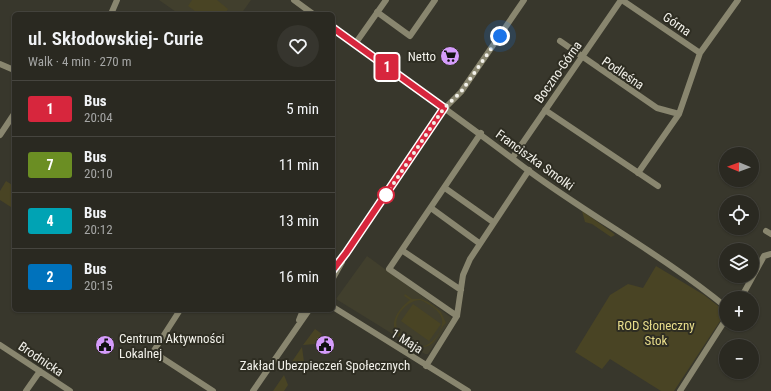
<!DOCTYPE html>
<html lang="en">
<head>
<meta charset="utf-8">
<style>
	body { margin:0; font-family:"Roboto Condensed",sans-serif; background:#36352e; color:#f1f3f6; height:100vh; display:flex; flex-direction:column; font-size:15px; white-space:nowrap }
	* { box-sizing:border-box; margin:0 }
	p { font-size:13px; color:#a5a6a5 }
	.icon { flex:none; width:22px; height:22px; fill:none; stroke:currentColor; stroke-width:2; stroke-linecap:round; stroke-linejoin:round }
	.map { position:relative; flex:1; overflow:hidden }
	.drawer { position:absolute; left:12px; top:12px; width:323px; height:300px; display:flex; flex-direction:column; background:#2a2921; border-radius:6px; box-shadow:0 1px 3px #0004,0 0 0 1px #46453f }
	.drawer>* { flex:none }
	.badge { padding:0 8px; border-radius:3px; font-size:14px; line-height:26px }
	.needle { width:26px; rotate:271deg }
	.fabs { position:absolute; left:719px; top:147px; display:grid; gap:8px }
	.fabs a { display:grid; place-items:center; width:40px; height:40px; border-radius:50%; background:#2a2921; box-shadow:0 1px 3px #0004,0 0 0 1px #46453f; font-size:20px }
	.you { position:absolute; width:20px; height:20px; margin:-10px; border:3px solid #fff; border-radius:50%; background:#1a73e8; box-shadow:0 0 0 6px #1a73e833 }
	.map>.badge { position:absolute; translate:-50% -50%; box-shadow:0 0 0 2px #fff }
	.round { display:grid; place-items:center; flex:none; width:42px; height:42px; border-radius:21px; background:#36352e }
	.headline { display:flex; align-items:center; justify-content:space-between; height:68px; padding:0 16px }
	h1 { font-size:19px; font-weight:600; line-height:30px }
	ul { padding:0; list-style:none }
	li { display:flex; align-items:center; gap:12px; height:56px; padding:0 16px; border-top:1px solid #46453f }
	li div { flex:1 }
	li b { display:block; font-size:15px }
	li em { font-style:normal }
	li .badge { min-width:44px; font-weight:700; text-align:center }
	.map>svg:first-child { display:block }
</style>
</head>
<body>
<div class="map">
<svg width="771" height="391" viewBox="0 0 771 391">
	<rect width="100%" height="100%" fill="#38372c"/>
	<path fill="#413f2d" d="M159,0H251L241,14H179Z
		M367,256L452,318L428,354H425L336,299Z"/>
	<path fill="#494424" fill-rule="evenodd" d="M192,0H217L228,9L225,14H199L188,6Z
		M6,181L14,186V209L0,200V191Z
		M582,211L613,233L615,235L611,237L592,224L585,222Z
		M656,266L704,295L726,312L674,391H661L610,359L602,369L575,352L610,295L628,284L643,288Z
		M405,294L412,299H421L428,302L441,312L446,323C439,328 438,342 428,346C416,351 395,338 394,326C393,316 403,305 410,300L404,296ZM420,300C428,303 441,311 442,320C444,330 431,347 421,346C415,346 411,342 407,339C403,336 398,333 397,328C393,316 408,300 420,300Z
		M413,304L441,324L429,341L401,321Z
		M315,329L322,334L315,344L303,345Z
		M302,347L304,362L299,368L291,363Z
		M284,375L288,385L284,391H273Z"/>
	<g fill="none" stroke-linecap="round" stroke-linejoin="round">
		<path stroke="#89866f" stroke-width="6" d="M294,0L313,14
			M622,0L700,53
			M377,12L410,36L435,0
			M111,14L117,0
			M333,28C399,75 464,122 529,171C593,218 664,256 726,307
			M560,41L657,108L679,114
			M355,44L386,0
			M0,64L14,70
			M545,110L658,186
			M0,135L14,114
			M513,157L621,0
			M638,173L679,114L700,53L738,0
			M445,188L493,222
			M431,208L479,243
			M766,231L771,234
			M403,251L461,290
			M333,270L444,109L461,92L524,0
			M333,278L342,262
			M741,298L764,256L771,254
			M333,307L468,391
			M180,310L153,352L213,391
			M457,316L389,269L481,133
			M299,320L303,310
			M0,345L70,391
			M426,366L457,316L463,275L470,259L529,170
			M26,391L40,371
			M253,391L309,310
			M680,391L726,319"/>
	</g>
	<g fill="none" stroke-linecap="round" stroke-linejoin="round">
		<defs>
			<path id="line" d="M333,28L444,108L346,253L333,270"/>
		</defs>
		<use href="#line" stroke="#fff" stroke-width="9"/>
		<use href="#line" stroke="#d7263d" stroke-width="6"/>
		<path stroke="#f2f1ea" stroke-width="4" stroke-dasharray="0 7.2" d="M386,195L444,108L461,92L500,36"/>
	</g>
	<defs>
		<symbol id="supermarket-disc" viewBox="-11 -11 22 22"><circle r="9.5" fill="#d59cfb" stroke="#2e2d22"/><path d="M-6-5.5h2.5l.6 2H6L4.5 2H-2.5L-4.4-4H-6ZM-1.5 3.2a1.3 1.3 0 1 0 .1 0ZM3 3.2a1.3 1.3 0 1 0 .1 0Z" fill="#111"/></symbol>
		<symbol id="civic-disc" viewBox="-11 -11 22 22"><circle r="9.5" fill="#d59cfb" stroke="#2e2d22"/><path d="M-.6-6.5H3V-4.5H.6V-3L4-1V1h2V6H-6V1h2V-1L-.6-3ZM-1.2 2.5V6h2.4V2.5Z" fill="#111"/></symbol>
	</defs>
	<g fill-rule="evenodd">
		<use href="#supermarket-disc" x="439" y="45" width="22" height="22"/>
		<use href="#civic-disc" x="94" y="334" width="22" height="22"/>
		<use href="#civic-disc" x="314" y="334" width="22" height="22"/>
	</g>
	<circle fill="#fff" stroke="#d7263d" stroke-width="2" cx="386" cy="195" r="8"/>
	<g text-anchor="middle" dominant-baseline="central" stroke-width="4" stroke-linejoin="round" paint-order="stroke">
		<g font-size="13" fill="#f2f1ea" stroke="#2e2d22">
			<text transform="translate(677 24) rotate(35)">Górna</text>
			<text transform="translate(558 72) rotate(-55)">Boczno-Górna</text>
			<text transform="translate(623 73) rotate(34)">Podleśna</text>
			<text transform="translate(535 160) rotate(36)">Franciszka Smolki</text>
			<text transform="translate(407 341) rotate(32)">1 Maja</text>
			<text transform="translate(41 359) rotate(34)">Brodnicka</text>
		</g>
		<g font-size="13" fill="#f2f1ea" stroke="#2e2d22" text-anchor="end">
			<text x="436" y="56">Netto</text>
			<text x="119" y="338" text-anchor="start">Centrum Aktywności<tspan x="119" dy="15">Lokalnej</tspan></text>
			<text x="325" y="365" text-anchor="middle">Zakład Ubezpieczeń Społecznych</text>
		</g>
		<g font-size="13" fill="#e8dd8b" stroke="#2e2d22">
			<text x="656" y="325">ROD Słoneczny<tspan x="656" dy="15">Stok</tspan></text>
		</g>
	</g>
</svg>
<div class="fabs">
<a><svg class="needle" viewBox="-14 -14 28 28"><path d="M0-13l5 13h-10z" fill="#e53935"/><path d="M0 13l5-13h-10z" fill="#a5a6a5"/></svg></a>
<a><svg class="icon" aria-label="locate" viewBox="0 0 24 24"><circle cx="12" cy="12" r="6"/><path d="M12 2v4M12 18v4M2 12h4M18 12h4"/></svg></a>
<a><svg class="icon" aria-label="layers" viewBox="0 0 24 24"><path d="M12 4l9 5-9 5-9-5zM3 14l9 5 9-5"/></svg></a>
<a>+</a>
<a>−</a>
</div>
<div class="you" style="left:500px;top:36px"></div>
<b class="badge" style="left:387px;top:67px;background:#d7263d;color:#fff">1</b>
<section class="drawer">
<div class="headline"><div><h1>ul. Skłodowskiej- Curie</h1><p>Walk · 4 min · 270 m</p></div><a class="round"><svg class="icon" aria-label="heart" viewBox="0 0 24 24"><path d="M12 20l-8-8c-3-5 5-10 8-4 3-6 11-1 8 4z"/></svg></a></div>
<ul>
<li><span class="badge" style="background:#d7263d;color:#fff">1</span><div><b>Bus</b><p>20:04</p></div><em>5 min</em></li>
<li><span class="badge" style="background:#6b8e23;color:#fff">7</span><div><b>Bus</b><p>20:10</p></div><em>11 min</em></li>
<li><span class="badge" style="background:#00a3b4;color:#fff">4</span><div><b>Bus</b><p>20:12</p></div><em>13 min</em></li>
<li><span class="badge" style="background:#0072bc;color:#fff">2</span><div><b>Bus</b><p>20:15</p></div><em>16 min</em></li>
</ul>
</section>
</div>
</body>
</html>
